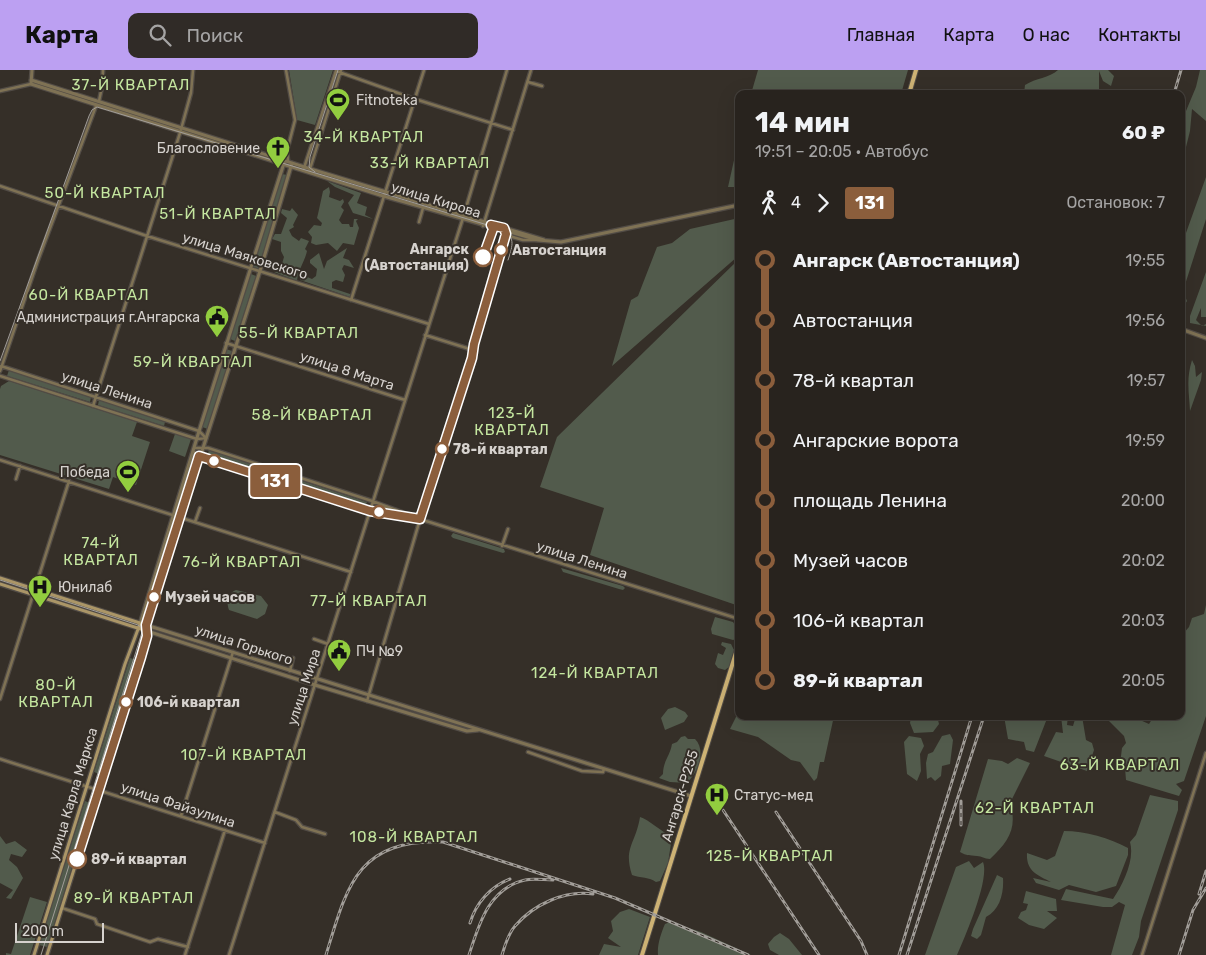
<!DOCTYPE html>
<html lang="ru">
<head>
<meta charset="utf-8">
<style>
	body { margin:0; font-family:Rubik,sans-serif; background:#302b27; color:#f1f3f6; height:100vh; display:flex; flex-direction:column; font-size:19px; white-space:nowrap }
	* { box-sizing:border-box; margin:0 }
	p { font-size:16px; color:#a5a4a4 }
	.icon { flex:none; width:28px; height:28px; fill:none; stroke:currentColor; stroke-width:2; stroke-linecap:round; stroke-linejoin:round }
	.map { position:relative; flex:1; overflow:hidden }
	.side { position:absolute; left:735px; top:20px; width:450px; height:630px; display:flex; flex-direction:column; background:#28231e; border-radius:10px; box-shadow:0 5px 20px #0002,0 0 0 1px #44403c }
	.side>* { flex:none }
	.badge { padding:0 10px; border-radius:4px; font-size:18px; line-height:32px }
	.scale { position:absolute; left:15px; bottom:12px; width:89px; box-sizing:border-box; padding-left:5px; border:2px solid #d6d2ce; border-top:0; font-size:14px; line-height:18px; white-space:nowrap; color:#d6d2ce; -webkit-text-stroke:4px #352f28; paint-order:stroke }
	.map>.badge { position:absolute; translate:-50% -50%; box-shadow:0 0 0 2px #fff }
	.legs { display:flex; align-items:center; gap:8px; height:55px; padding:0 20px; font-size:16px }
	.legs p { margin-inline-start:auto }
	.head { display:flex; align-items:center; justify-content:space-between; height:85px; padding:0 20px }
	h1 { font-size:28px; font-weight:700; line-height:38px }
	ul { padding:0 20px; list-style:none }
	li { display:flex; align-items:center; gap:18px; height:60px; font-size:19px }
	li i { display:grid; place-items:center; width:8px; height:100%; margin:0 6px; background:currentColor }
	li i::after { content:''; width:12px; height:12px; margin:-6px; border:4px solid; border-radius:50%; background:#28231e }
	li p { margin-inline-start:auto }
	li:first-child i { background:linear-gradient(#0000 50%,currentColor 0) }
	li:last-child i { background:linear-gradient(currentColor 50%,#0000 0) }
	header { display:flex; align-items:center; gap:30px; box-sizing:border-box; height:70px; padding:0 25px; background:#bca0f2; color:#111 }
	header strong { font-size:24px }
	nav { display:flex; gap:28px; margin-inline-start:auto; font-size:18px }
	.search { width:350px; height:45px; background:#302b27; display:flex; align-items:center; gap:12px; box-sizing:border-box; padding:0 18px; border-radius:10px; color:#a5a4a4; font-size:19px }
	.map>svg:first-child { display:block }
</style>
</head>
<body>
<header>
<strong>Карта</strong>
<div class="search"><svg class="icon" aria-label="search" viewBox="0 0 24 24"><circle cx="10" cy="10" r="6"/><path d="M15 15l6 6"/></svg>Поиск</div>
<nav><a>Главная</a><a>Карта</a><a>О нас</a><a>Контакты</a></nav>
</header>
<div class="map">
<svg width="1206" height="885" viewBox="0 0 1206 885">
	<rect width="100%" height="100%" fill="#352f28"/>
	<path fill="#525b4c" d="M289,0H333L315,55L297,50Z
		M758,0H908L901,24H751Z
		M1058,0H1108L1114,6L1111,16L1103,11L1099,1V19L1092,24H1024L1025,15C1036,8 1049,8 1058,0Z
		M1200,0H1206V51L1192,39L1190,61L1181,97V53L1196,17Z
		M739,68V117H728Z
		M282,104L287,105L258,199L252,196Z
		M1206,107V149L1183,221L1187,231C1182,239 1181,243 1185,252L1181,250V177Z
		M327,111L361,123L357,133L367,137L365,145L373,149L353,143L348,133L354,125L335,117Z
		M329,117L330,122L329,127L340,131L343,129L344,132L341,137L344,140L339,150L342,154H349L350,157H353L354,149H358L356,151L359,158L354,175L343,173L337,181L328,173L316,175L311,173L312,167L308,162L314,155L321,156L322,153L317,148L318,144L323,121Z
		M292,138L298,145L293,155L294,157L289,160L292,166L299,171L301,168L309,171L305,179L307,181C305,191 298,200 297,211L274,202L275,199L281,197L284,187L281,181V172L272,169L275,164H281L287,148L281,143L282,139L290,141Z
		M739,148V536L590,485L604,438L540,417L557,367L738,190L737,187L612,296L631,230L638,226L657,177L672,173L690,159Z
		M347,178L343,188L349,190L354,198L344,195L342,199L345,205L343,212L336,210L332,212V218L350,224V227L300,210V204L312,209L316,206L317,199L310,193V190L319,183L324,199L327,191Z
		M1206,202V247H1201V238L1196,250L1202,256L1206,254V256L1190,253V246Z
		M251,204L256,206L235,271L230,269Z
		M226,279L232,281L208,359L202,357Z
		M1192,290L1195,296L1196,307L1202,302L1201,310L1190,341C1189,322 1186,309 1192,290Z
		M9,300L91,327L90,332L7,306Z
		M9,311L137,352L132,366L150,372L136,415L113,407L109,419L0,385V319L1,316Z
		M99,330L165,352L164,356L98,335Z
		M175,364L191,369L185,387L169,381Z
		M209,380L291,407L289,414L207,387Z
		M296,409L367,432L365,438L294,415Z
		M453,463L504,479L505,482L503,483L453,468L451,466Z
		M561,498L623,516L625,518L623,520L619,519L563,502Z
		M236,520L261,526L268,535L265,544L257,549L229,540C226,531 227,524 236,520Z
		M1206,535V646L1184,711L1176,714L1182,720L1179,726L1126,710L1125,698L1120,694L1122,678L1126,673L1124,666L1105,647L1140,646V650L1149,654L1154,646H1181L1182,565L1189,557L1192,548L1204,544Z
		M715,547L733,552L739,561L736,569L733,570L712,564L711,559Z
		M722,572L731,574L734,580L729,597L725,600L718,598L715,594L718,583L723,585L726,578L721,575Z
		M130,588L137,590L102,705L94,702Z
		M675,637L685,642L688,646L684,652L665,660L661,648L668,639Z
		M739,641V646H834L824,692H820L817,708L814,711L800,692L791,690L758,667L730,659Z
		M937,646L939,654L933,662L914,663L910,653L911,647Z
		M1004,646H1048L1034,682L1026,680L1024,672L1008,669Z
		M1061,646H1068L1067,655L1073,656L1076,646H1082L1086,670L1092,673L1094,680L1087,701L1044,686L1056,662L1063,663Z
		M950,664L953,670L950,694L942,696L941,706L935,711L931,707L927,709L926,693L928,684L933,682L942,666Z
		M685,666L688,669H695C707,681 697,703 687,713L670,712L659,708L663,704C663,691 670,686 672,674L677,672L681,667Z
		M909,666L921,668L924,676L920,684L921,701L917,711L907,704L904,672Z
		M1017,688L1030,693L1010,733C1018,758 1008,772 990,789C984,789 982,786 977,786C969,785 967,786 960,782L988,689L1002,691L1008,694Z
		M1150,725L1178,731V740L1141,851L1139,867L1132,885H1111L1125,835L1119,832L1112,837H1103L1061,830L1066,819L1113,829C1123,814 1135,790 1130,772L1136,765Z
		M85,731L92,734L47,877L39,875Z
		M640,747C648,749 662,762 672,767L668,793L660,811L656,812C650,807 640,808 632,805C623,778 636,773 640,747Z
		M1064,761C1085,761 1110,768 1128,778V785L1116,816L1096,822L1069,815L1059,820L1036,813L1033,808L1051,812C1037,805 1026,801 1027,783L1047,790L1055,786Z
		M0,766L6,774L15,771L27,780L22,787L11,784L9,790L17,797L23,808L11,829L6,828L13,820L0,813Z
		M969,791L974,798L983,792C990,809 965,867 957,885H925L956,797Z
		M997,805L1003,808C1004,823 1000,840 986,847L981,865L977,869L971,866L973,859Z
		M1026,821L1056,829L1057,841H1047L1057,848L1044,859L1029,855L1018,848L1021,842L1026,840L1028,834L1023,833Z
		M30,827L47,832L30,885H6V883L11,884Z
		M629,839L650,847L638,885H599L604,874L621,877L608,868L613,861L611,851L620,842Z
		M670,852L701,862L751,885H658C657,875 661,863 665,854Z
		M780,863L789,869L802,885H779L770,880L768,874L774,867Z"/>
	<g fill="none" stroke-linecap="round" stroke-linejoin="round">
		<defs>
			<path id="minor" d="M286,0L295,50L287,81L288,91
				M336,1L415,29L513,60
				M528,12L542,16
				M0,21L31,14
				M99,31L102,17L103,0
				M304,98L336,1
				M309,102L341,0
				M0,116L147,166L429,254
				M419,152L423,138
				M483,156L531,0
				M506,165L523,170H536
				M351,230L424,0
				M425,265L473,280
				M226,273L405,330
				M1,296L199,361L206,368
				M0,301L38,190L96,36
				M0,306L197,369L206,368
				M93,336L180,63L191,23L193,0
				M195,378H208L372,431L426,451L739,549
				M194,382L199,386L224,395L370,441L411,447
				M0,390L351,502
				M16,409L20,396
				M291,416L294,406
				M371,440L376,437L386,438
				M195,452L200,438
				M502,476L508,459
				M314,569L328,574
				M290,601L293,588
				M0,629L69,411
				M367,631L430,415L472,288L474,274L506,165L504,160
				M528,682L582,701L603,702L604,699
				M0,689L265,773
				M275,742L296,750L302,757L325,764
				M181,746L233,582
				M62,838L95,849L97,854L150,872L158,869L188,877
				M185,885L225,760
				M229,885L463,148L507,0
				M1142,885L1206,683"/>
			<path id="tertiary" d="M32,0L31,14L380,125L538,170L561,172L739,135
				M31,10L317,101L544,170
				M292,93L260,201L146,555L691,726
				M1181,259L1206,268
				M140,554L200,358L284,93
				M147,561L315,615L467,661L478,660"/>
			<path id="secondary" d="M0,508L146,555L147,566L141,587L47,885
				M0,514L147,561
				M34,885L125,594L140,554"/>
			<path id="primary" d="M909,24L916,0
				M642,885L739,573"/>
		</defs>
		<use href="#minor" stroke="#524c46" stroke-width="5"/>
		<use href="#tertiary" stroke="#524c46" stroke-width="5.5"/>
		<use href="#secondary" stroke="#524c46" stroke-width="5.5"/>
		<use href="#primary" stroke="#524c46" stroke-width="6"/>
		<use href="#minor" stroke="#7f7254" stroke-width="2.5"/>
		<use href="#tertiary" stroke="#7f7254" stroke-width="3"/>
		<use href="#secondary" stroke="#ab9667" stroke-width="3"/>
		<use href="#primary" stroke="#cdb274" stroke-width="4"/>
		<path stroke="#a29e99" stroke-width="1" d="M315,102L309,97L310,87L338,0
			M0,291L89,46L92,40L97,37L504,160C516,168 512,178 508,190
			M0,510L138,555L143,559L41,885"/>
		<defs>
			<path id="rail" d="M1174,24L1181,0
				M723,740L819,885
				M776,742L861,871L867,885
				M961,755V731
				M1199,824L1206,801
				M470,853C476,833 490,817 510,809
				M326,885C347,816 357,769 443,772L615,828L748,885
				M469,885C479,854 489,818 525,810C533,808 544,810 553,810
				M502,885C505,875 508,864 515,856C534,834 565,820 593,824
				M899,885L972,646
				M907,885L984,646
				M1179,885L1193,840L1206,818"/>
		</defs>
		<use href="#rail" stroke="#a29e99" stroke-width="3"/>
		<use href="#rail" stroke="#352f28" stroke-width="1" stroke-dasharray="4" stroke-linecap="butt"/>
	</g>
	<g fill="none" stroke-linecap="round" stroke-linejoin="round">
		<defs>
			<path id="line-1" d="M77,789L141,587L147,566L146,555L199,386L370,441L420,449L472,288L474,274L506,164L504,158L491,155L493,159L483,187"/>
		</defs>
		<use href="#line-1" stroke="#fff" stroke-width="11"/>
		<use href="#line-1" stroke="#8b5e3c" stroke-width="8"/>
	</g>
	<defs>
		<symbol id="stadium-pin" viewBox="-11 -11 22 30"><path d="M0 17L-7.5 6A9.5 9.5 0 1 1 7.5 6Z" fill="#92cd3f" stroke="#352f28"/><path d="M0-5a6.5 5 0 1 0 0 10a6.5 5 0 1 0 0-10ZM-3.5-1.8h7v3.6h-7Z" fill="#111"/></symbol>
		<symbol id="church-pin" viewBox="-11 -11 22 30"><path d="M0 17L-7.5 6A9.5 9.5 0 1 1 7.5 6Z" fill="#92cd3f" stroke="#352f28"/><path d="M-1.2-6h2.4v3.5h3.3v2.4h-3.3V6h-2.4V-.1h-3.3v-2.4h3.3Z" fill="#111"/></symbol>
		<symbol id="civic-pin" viewBox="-11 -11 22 30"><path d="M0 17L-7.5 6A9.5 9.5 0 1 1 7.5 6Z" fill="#92cd3f" stroke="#352f28"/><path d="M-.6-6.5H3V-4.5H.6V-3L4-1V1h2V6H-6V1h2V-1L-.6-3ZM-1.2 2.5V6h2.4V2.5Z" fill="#111"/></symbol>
		<symbol id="hospital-pin" viewBox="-11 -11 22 30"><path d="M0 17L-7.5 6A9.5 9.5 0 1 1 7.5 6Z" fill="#92cd3f" stroke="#352f28"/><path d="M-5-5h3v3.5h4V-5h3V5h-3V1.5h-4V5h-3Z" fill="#111"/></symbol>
	</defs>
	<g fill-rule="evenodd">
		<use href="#stadium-pin" x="324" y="16" width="28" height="38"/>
		<use href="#church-pin" x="264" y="64" width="28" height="38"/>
		<use href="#civic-pin" x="203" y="233" width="28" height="38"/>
		<use href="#stadium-pin" x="114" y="388" width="28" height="38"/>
		<use href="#hospital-pin" x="26" y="503" width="28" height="38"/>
		<use href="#civic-pin" x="325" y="567" width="28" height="38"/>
		<use href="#hospital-pin" x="703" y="711" width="28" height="38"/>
	</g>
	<g fill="#fff" stroke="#8b5e3c" stroke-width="2.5">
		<circle cx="501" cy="180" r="6"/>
		<circle cx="483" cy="187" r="9"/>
		<circle cx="442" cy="379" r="6"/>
		<circle cx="214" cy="391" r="6"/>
		<circle cx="379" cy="442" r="6"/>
		<circle cx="154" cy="527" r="6"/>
		<circle cx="126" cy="632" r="6"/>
		<circle cx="77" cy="789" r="9"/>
	</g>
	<g text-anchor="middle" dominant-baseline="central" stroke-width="4" stroke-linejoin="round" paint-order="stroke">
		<g font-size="14" fill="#d6d2ce" stroke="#352f28" text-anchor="start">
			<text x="356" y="30">Fitnoteka</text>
			<text x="260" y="78" text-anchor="end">Благословение</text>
			<text x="200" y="247" text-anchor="end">Администрация г.Ангарска</text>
			<text x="110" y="402" text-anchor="end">Победа</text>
			<text x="58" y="517">Юнилаб</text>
			<text x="356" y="581">ПЧ №9</text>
			<text x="734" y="725">Статус-мед</text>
		</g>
		<g font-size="14" fill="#d6d2ce" stroke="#352f28">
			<text transform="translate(436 130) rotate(17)">улица Кирова</text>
			<text transform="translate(245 186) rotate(17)">улица Маяковского</text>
			<text transform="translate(347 301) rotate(18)">улица 8 Марта</text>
			<text transform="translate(107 320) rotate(18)">улица Ленина</text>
			<text transform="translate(582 490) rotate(18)">улица Ленина</text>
			<text transform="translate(244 575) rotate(18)">улица Горького</text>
			<text transform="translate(304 617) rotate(-72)">улица Мира</text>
			<text transform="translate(73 724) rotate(-73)">улица Карла Маркса</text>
			<text transform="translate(680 726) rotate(-73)">Ангарск-Р255</text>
			<text transform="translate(178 735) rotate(18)">улица Файзулина</text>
		</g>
		<g font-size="14" font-weight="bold" fill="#d6d2ce" stroke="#352f28" text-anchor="start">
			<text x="469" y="179" text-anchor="end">Ангарск<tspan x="469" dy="16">(Автостанция)</tspan></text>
			<text x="512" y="180">Автостанция</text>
			<text x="453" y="379">78-й квартал</text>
			<text x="165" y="527">Музей часов</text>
			<text x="137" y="632">106-й квартал</text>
			<text x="91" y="789">89-й квартал</text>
		</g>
		<g font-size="15" letter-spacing="1" fill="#c5e7a0" stroke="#352f28">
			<text x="131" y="15">37-Й КВАРТАЛ</text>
			<text x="364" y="67">34-Й КВАРТАЛ</text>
			<text x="430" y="93">33-Й КВАРТАЛ</text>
			<text x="105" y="123">50-Й КВАРТАЛ</text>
			<text x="218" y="144">51-Й КВАРТАЛ</text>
			<text x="89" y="225">60-Й КВАРТАЛ</text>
			<text x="299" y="263">55-Й КВАРТАЛ</text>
			<text x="193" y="292">59-Й КВАРТАЛ</text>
			<text x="512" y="343">123-Й<tspan x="512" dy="17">КВАРТАЛ</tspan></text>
			<text x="312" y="345">58-Й КВАРТАЛ</text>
			<text x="101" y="473">74-Й<tspan x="101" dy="17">КВАРТАЛ</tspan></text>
			<text x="242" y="492">76-Й КВАРТАЛ</text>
			<text x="369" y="531">77-Й КВАРТАЛ</text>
			<text x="595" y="603">124-Й КВАРТАЛ</text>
			<text x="56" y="615">80-Й<tspan x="56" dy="17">КВАРТАЛ</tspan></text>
			<text x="244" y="685">107-Й КВАРТАЛ</text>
			<text x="1120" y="695">63-Й КВАРТАЛ</text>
			<text x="1035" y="738">62-Й КВАРТАЛ</text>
			<text x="414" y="767">108-Й КВАРТАЛ</text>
			<text x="770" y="786">125-Й КВАРТАЛ</text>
			<text x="134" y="828">89-Й КВАРТАЛ</text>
		</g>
	</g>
</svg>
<div class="scale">200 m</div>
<b class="badge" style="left:275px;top:411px;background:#8b5e3c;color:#fff">131</b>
<section class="side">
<div class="head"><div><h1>14 мин</h1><p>19:51 – 20:05 · Автобус</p></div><b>60 ₽</b></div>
<div class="legs"><svg class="icon" aria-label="walk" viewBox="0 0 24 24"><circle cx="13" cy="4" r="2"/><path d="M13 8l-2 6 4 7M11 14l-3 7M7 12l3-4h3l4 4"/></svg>4<svg class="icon" aria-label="forward" viewBox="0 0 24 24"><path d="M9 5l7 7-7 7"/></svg><b class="badge" style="background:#8b5e3c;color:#fff">131</b><p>Остановок: 7</p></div>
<ul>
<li><i style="color:#8b5e3c"></i><b>Ангарск (Автостанция)</b><p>19:55</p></li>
<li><i style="color:#8b5e3c"></i><span>Автостанция</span><p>19:56</p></li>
<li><i style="color:#8b5e3c"></i><span>78-й квартал</span><p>19:57</p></li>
<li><i style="color:#8b5e3c"></i><span>Ангарские ворота</span><p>19:59</p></li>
<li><i style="color:#8b5e3c"></i><span>площадь Ленина</span><p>20:00</p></li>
<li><i style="color:#8b5e3c"></i><span>Музей часов</span><p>20:02</p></li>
<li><i style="color:#8b5e3c"></i><span>106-й квартал</span><p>20:03</p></li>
<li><i style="color:#8b5e3c"></i><b>89-й квартал</b><p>20:05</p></li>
</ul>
</section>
</div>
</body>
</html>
